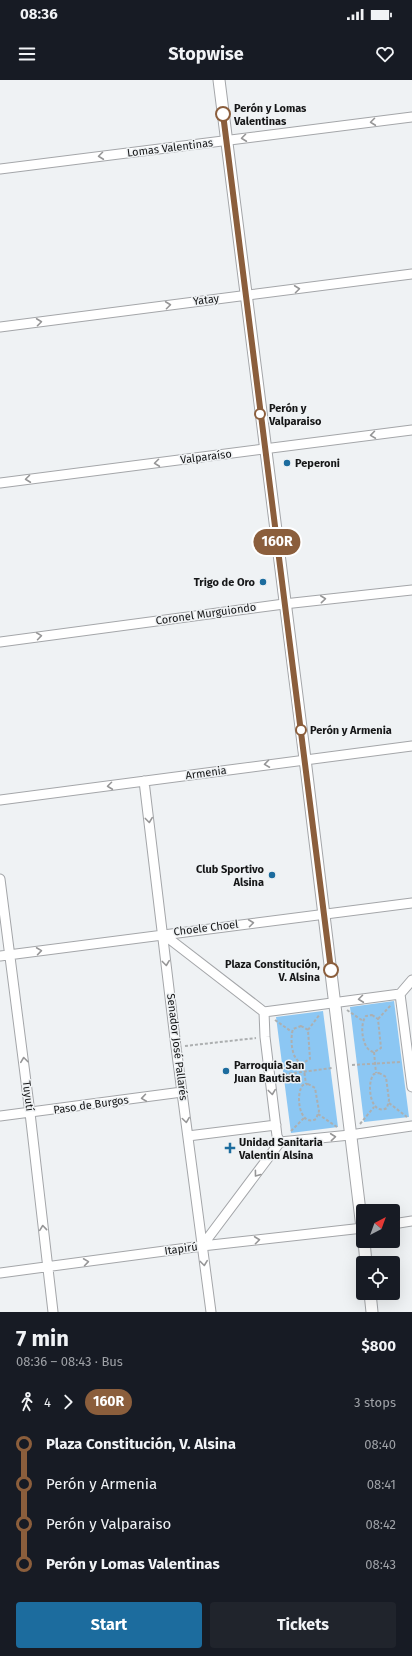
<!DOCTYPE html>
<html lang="en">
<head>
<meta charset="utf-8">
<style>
	body { margin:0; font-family:"Fira Sans",sans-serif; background:#20242c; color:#f1f3f6; height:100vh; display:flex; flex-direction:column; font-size:15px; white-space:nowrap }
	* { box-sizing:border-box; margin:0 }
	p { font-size:13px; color:#9ea1a6 }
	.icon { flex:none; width:22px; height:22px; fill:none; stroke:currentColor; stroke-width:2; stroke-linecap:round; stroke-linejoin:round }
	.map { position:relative; height:1232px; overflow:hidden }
	.side { display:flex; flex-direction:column; background:#171b24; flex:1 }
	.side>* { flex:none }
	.badge { padding:0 8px; border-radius:13px; font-size:14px; line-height:26px }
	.needle { width:26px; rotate:41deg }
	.controls { position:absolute; left:356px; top:1124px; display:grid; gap:8px }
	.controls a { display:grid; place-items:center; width:44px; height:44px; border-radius:4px; background:#171b24; box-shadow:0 4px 16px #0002; font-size:20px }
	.map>.badge { position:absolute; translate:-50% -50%; box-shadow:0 0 0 2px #fff }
	.legs { display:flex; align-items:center; gap:6px; height:44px; padding:0 16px; font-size:13px }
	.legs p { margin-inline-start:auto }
	.head { display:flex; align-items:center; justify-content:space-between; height:68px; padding:0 16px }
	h1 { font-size:22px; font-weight:700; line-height:30px }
	.cta { display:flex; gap:8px; margin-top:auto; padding:8px 16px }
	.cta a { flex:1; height:46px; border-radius:4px; background:#1c6c9e; color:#fff; font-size:16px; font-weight:700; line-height:46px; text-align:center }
	.cta a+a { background:#20242c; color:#f1f3f6 }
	ul { padding:0 16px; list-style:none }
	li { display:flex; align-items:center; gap:14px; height:40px; font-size:15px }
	li i { display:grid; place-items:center; width:6px; height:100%; margin:0 5px; background:currentColor }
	li i::after { content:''; width:10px; height:10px; margin:-5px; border:3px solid; border-radius:50%; background:#171b24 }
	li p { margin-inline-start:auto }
	li:first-child i { background:linear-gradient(#0000 50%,currentColor 0) }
	li:last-child i { background:linear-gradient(currentColor 50%,#0000 0) }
	.status { display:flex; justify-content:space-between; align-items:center; height:28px; padding:0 20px; background:#171b24; direction:ltr }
	.status svg { height:11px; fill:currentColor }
	header { display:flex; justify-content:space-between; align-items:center; height:52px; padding:0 16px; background:#171b24; font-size:18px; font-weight:700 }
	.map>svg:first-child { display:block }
</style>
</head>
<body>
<div class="status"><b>08:36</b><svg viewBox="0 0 49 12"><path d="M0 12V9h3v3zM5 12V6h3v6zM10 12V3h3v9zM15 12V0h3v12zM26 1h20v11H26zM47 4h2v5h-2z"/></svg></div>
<header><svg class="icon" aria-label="menu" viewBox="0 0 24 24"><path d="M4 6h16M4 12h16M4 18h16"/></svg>Stopwise<svg class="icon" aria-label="heart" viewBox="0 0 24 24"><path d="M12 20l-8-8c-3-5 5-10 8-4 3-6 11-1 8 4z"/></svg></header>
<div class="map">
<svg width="412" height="1232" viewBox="0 0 412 1232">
	<rect width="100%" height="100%" fill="#eff2f4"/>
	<path fill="#8cc7f3" d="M394,921L409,1037L364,1042L350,927Z
		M323,931L338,1047L291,1053L276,937Z"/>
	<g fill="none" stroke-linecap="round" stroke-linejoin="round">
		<defs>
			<path id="minor" d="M0,89L412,37
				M0,247L412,194
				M0,403L412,350
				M0,562L284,524L412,510
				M144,701L176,967L211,1232
				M0,720L412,666
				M0,799L30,1033L53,1232
				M163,854L264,932
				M0,876L412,823
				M400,914L412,1007
				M400,914L412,900
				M264,932L400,914
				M264,932L265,957L277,1056L280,1062
				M0,1036L182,1012
				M188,1056L276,1045
				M280,1062L350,1055L412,1046
				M393,1144L412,1141
				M202,1166L280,1062
				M0,1193L202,1166L363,1148"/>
			<path id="tertiary" d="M219,0L305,679L363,1156
				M364,1161L366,1183
				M370,1213L372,1232"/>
		</defs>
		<use href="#minor" stroke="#a4a6a9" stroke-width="11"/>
		<use href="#tertiary" stroke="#a4a6a9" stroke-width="13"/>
		<path stroke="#acafb0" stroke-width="2" stroke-dasharray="3 2" stroke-linecap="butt" d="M347,930L363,941
			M372,935L378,939L381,968L374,972C362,971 359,944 366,936Z
			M378,939L391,925
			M275,940L292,952
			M301,946L308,950L310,979L303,983C291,982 290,958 293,949Z
			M308,950L320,934
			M185,966L256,958
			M374,972L376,993
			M303,983L306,1004
			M352,985L400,982
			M379,993L386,997L389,1020L387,1028C370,1037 366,1002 374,994Z
			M279,995L332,988
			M308,1004L315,1008L319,1031L316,1039C299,1048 295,1013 303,1005Z
			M389,1023L407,1037
			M318,1034L337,1047
			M360,1044L374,1027
			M291,1051L304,1038"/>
		<use href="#minor" stroke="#fff" stroke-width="9"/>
		<use href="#tertiary" stroke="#fff" stroke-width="11"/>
	</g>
	<defs><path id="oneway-chevron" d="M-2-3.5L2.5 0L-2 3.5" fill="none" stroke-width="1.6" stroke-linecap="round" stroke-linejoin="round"/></defs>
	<g stroke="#969697">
		<use href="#oneway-chevron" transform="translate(373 42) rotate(173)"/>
		<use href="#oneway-chevron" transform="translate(244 58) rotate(173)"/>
		<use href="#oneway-chevron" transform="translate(101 76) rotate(173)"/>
		<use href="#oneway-chevron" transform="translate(297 209) rotate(-7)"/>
		<use href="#oneway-chevron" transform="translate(168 225) rotate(-7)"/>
		<use href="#oneway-chevron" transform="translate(39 242) rotate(-7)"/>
		<use href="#oneway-chevron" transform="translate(373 355) rotate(172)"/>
		<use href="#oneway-chevron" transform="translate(157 383) rotate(173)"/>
		<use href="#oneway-chevron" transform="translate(28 399) rotate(173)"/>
		<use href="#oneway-chevron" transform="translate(323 519) rotate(-6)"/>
		<use href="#oneway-chevron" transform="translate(39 556) rotate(-8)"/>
		<use href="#oneway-chevron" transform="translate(267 684) rotate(172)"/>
		<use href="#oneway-chevron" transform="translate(110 706) rotate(173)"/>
		<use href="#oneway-chevron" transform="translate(149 740) rotate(83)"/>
		<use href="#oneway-chevron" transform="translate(251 843) rotate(-7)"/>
		<use href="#oneway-chevron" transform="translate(39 871) rotate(-8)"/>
		<use href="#oneway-chevron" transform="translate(166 883) rotate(83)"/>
		<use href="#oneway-chevron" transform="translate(361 919) rotate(173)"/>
		<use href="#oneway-chevron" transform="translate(24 980) rotate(-97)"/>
		<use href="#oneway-chevron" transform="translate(272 1012) rotate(83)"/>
		<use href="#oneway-chevron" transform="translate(144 1018) rotate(172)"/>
		<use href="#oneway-chevron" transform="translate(186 1040) rotate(82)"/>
		<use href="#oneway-chevron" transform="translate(333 1057) rotate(-6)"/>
		<use href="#oneway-chevron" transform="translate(257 1094) rotate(127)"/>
		<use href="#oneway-chevron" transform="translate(43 1148) rotate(-96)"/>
		<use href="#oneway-chevron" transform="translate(257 1160) rotate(-7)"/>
		<use href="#oneway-chevron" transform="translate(86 1182) rotate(-8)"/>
		<use href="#oneway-chevron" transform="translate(204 1183) rotate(83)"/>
	</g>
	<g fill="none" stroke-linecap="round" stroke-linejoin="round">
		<defs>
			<path id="line-1" d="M223,34L331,890"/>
		</defs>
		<use href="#line-1" stroke="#fff" stroke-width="9"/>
		<use href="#line-1" stroke="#8b5e3c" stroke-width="6"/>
	</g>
	<g fill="#fff" stroke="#8b5e3c" stroke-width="2">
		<circle cx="223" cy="34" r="7"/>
		<circle cx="260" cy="334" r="5"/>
		<circle cx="301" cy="650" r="5"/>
		<circle cx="331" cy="890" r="7"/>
	</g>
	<g fill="#1c6c9e" stroke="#eff2f4" stroke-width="1.5">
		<circle cx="287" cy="383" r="4"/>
		<circle cx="263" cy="502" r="4"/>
		<circle cx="272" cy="795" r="4"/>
		<circle cx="226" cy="991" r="4"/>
		<path d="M228 1062h4v4h4v4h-4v4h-4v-4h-4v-4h4z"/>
	</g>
	<g text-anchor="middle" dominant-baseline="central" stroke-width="3" stroke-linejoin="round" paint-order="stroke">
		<g font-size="11" font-weight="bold" fill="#151617" stroke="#eff2f4" text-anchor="start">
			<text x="234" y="28">Perón y Lomas<tspan x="234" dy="13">Valentinas</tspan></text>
			<text x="269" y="328">Perón y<tspan x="269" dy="13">Valparaiso</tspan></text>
			<text x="310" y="650">Perón y Armenia</text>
			<text x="320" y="884" text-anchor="end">Plaza Constitución,<tspan x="320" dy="13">V. Alsina</tspan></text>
		</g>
		<g font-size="11" fill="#151617" stroke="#eff2f4">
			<text transform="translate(170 68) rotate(-7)">Lomas Valentinas</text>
			<text transform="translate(206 220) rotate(-7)">Yatay</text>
			<text transform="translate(206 377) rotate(-7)">Valparaíso</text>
			<text transform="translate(206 534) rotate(-8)">Coronel Murguiondo</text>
			<text transform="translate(206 693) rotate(-8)">Armenia</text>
			<text transform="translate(206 848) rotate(-7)">Choele Choel</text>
			<text transform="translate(177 967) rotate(83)">Senador José Pallarés</text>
			<text transform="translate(28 1016) rotate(83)">Tuyutí</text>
			<text transform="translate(91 1025) rotate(-8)">Paso de Burgos</text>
			<text transform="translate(181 1169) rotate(-8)">Itapirú</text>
		</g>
		<g font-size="11" font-weight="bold" fill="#151617" stroke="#eff2f4" text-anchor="start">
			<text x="295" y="383">Peperoni</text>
			<text x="255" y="502" text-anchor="end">Trigo de Oro</text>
			<text x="264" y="789" text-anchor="end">Club Sportivo<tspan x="264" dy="13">Alsina</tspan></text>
			<text x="234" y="985">Parroquia San<tspan x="234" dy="13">Juan Bautista</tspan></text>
			<text x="239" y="1062">Unidad Sanitaria<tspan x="239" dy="13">Valentin Alsina</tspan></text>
		</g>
	</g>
</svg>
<div class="controls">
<a><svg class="needle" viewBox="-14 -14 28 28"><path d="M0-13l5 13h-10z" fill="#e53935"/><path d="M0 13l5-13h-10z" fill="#9ea1a6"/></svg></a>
<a><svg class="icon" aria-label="locate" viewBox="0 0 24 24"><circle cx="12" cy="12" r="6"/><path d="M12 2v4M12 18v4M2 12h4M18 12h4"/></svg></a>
</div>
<b class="badge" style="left:277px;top:462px;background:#8b5e3c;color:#fff">160R</b>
</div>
<section class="side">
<div class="head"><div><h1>7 min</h1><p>08:36 – 08:43 · Bus</p></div><b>$800</b></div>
<div class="legs"><svg class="icon" aria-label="walk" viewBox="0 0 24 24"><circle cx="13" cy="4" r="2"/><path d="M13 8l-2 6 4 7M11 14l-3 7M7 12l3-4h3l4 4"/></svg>4<svg class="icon" aria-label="forward" viewBox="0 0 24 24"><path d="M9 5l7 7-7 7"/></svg><b class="badge" style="background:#8b5e3c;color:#fff">160R</b><p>3 stops</p></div>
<ul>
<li><i style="color:#8b5e3c"></i><b>Plaza Constitución, V. Alsina</b><p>08:40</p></li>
<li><i style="color:#8b5e3c"></i><span>Perón y Armenia</span><p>08:41</p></li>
<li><i style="color:#8b5e3c"></i><span>Perón y Valparaiso</span><p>08:42</p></li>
<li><i style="color:#8b5e3c"></i><b>Perón y Lomas Valentinas</b><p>08:43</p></li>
</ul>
<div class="cta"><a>Start</a><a>Tickets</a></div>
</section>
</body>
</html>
